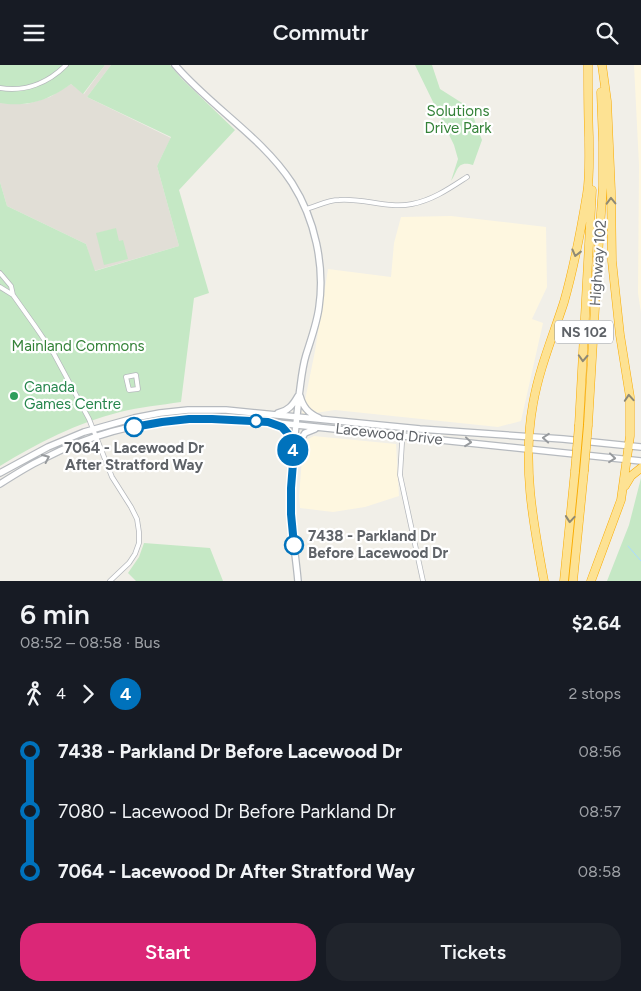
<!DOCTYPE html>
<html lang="en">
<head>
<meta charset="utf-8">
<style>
	body { margin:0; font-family:Figtree,sans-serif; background:#20242c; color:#f1f3f6; height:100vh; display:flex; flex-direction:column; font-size:19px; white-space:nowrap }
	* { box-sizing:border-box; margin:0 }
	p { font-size:16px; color:#9ea1a6 }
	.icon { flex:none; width:28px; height:28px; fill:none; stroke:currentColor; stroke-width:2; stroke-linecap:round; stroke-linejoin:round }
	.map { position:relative; height:516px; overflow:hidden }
	.panel { display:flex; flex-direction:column; background:#171b24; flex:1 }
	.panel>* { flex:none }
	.badge { padding:0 10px; border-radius:16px; font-size:18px; line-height:32px }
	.map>.badge { position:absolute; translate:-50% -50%; box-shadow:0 0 0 2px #fff }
	.legs { display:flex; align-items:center; gap:8px; height:55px; padding:0 20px; font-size:16px }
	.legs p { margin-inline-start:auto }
	.headline { display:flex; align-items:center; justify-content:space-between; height:85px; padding:0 20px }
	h1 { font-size:28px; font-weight:600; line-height:38px }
	.action { display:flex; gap:10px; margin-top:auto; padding:10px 20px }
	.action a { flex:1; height:58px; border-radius:20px; background:#db2777; color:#fff; font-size:20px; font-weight:600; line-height:58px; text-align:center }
	.action a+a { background:#20242c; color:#f1f3f6 }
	ul { padding:0 20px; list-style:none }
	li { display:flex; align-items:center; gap:18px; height:60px; font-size:19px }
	li i { display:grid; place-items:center; width:8px; height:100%; margin:0 6px; background:currentColor }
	li i::after { content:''; width:12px; height:12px; margin:-6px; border:4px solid; border-radius:50%; background:#171b24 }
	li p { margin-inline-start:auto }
	li:first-child i { background:linear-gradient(#0000 50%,currentColor 0) }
	li:last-child i { background:linear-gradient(currentColor 50%,#0000 0) }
	header { display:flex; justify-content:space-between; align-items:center; height:65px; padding:0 20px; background:#171b24; font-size:22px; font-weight:600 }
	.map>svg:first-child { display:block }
</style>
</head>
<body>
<header><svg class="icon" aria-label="menu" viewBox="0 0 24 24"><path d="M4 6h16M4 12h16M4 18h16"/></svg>Commutr<svg class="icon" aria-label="search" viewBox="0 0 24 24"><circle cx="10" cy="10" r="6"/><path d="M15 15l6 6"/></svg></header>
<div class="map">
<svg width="641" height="516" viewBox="0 0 641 516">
	<rect width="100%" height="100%" fill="#f1efe8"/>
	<path fill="#fef7e0" d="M634,0H641V248L638,228L639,100Z
		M451,151L546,162L547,222L532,254L543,258L521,356L498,362L335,345L302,350L315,286L328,204L391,212L394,178L401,152Z
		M314,371L396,379L399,431L365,442L333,447L300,443L299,431L303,382L308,374Z"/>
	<path fill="#e1ded6" d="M105,0H111L87,32L171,73L157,101L179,181L94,206L86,179L7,141L0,117V38L27,39L50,32L71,19L84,29Z"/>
	<path fill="#c5e8c5" d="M0,0H105L83,29L71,19C65,23 58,28 51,31C36,39 16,41 0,38Z
		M111,0H170L182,14L235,65L179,125L209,228L194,233L181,337C161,340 140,342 120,347C77,358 37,378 0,401V117L7,141L86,179L95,206L179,181L157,101L171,72L87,32Z
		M415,0H432L440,24L470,43L482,75L473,100C456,95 458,107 451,116L458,94L454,80Z
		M116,163L119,176L123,175L128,194L104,200L96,168Z
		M641,413V516H607L629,460Z
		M144,478L210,483L223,516H136L128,508L139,492Z"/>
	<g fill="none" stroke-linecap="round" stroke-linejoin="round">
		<path stroke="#aadaff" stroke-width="1" d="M628,481L641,496"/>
		<defs>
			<path id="street" d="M0,23C25,27 48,18 66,0
				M306,144C317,141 328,135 339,135C364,133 388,144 412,139C433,135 450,123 467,112
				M0,208L11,221L13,230L35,261L54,289L89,354L112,412L131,442L137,454L139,467V478L135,489L129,498L110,516
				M0,222L13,230
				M136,310L138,324L129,325L126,312Z
				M403,362L400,410L423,516"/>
			<path id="secondary" d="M175,0C211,42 262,72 292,118C315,154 325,201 319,242C317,258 311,274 306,290C302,303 301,317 299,331C295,370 290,409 291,448C292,471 296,493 298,516
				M300,331C303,342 308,348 319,353
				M278,348C288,346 293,340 298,331
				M275,359C286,364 290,370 293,382
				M296,382L305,368L315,364
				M0,408L48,382L84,367L134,353L160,348L188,345H226L420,364L563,374L641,382
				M0,419C14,410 28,401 43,394C87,371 138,357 188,354C215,352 242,355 268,357L641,396"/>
			<path id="highway" d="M579,360L592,125
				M588,360L599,175L603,121V77L601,27
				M625,421L631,411L641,403
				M544,516C533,457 522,399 533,339C539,304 553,271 564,237C574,202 581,165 587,129C590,111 589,91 589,72C588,48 588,24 588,0
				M564,516L575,406
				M573,516L584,406
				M591,516L621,435L630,371V332L620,270L612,196L611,126L607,36L602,0"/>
		</defs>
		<use href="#street" stroke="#b5b8bc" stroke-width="5.5"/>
		<use href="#secondary" stroke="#b6babf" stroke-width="8"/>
		<use href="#highway" stroke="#f9ab00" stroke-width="9"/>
		<use href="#street" stroke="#fff" stroke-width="4"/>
		<use href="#secondary" stroke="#fff" stroke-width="5.5"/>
		<use href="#highway" stroke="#fde293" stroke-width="8"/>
		<defs>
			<path id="highway-bridge" d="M575,406L579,360
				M584,406L588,360"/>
		</defs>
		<use href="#highway-bridge" stroke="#f9ab00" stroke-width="9" stroke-linecap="butt"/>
		<use href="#highway-bridge" stroke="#fde293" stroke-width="8"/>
	</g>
	<defs><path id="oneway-chevron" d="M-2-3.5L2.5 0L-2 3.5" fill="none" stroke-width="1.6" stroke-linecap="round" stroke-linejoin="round" transform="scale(1.25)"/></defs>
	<g stroke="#8e8975">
		<use href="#oneway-chevron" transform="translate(611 136) rotate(-91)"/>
		<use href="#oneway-chevron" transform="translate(576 188) rotate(104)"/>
		<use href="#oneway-chevron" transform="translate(583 293) rotate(93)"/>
		<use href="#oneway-chevron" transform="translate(629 333) rotate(-94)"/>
		<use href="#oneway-chevron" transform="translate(570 454) rotate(95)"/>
	</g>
	<g stroke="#979a9d">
		<use href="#oneway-chevron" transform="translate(546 373) rotate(-176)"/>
		<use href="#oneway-chevron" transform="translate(468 377) rotate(6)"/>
		<use href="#oneway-chevron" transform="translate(46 393) rotate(-25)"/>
		<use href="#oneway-chevron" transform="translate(612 393) rotate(6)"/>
	</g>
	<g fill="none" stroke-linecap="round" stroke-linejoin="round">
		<defs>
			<path id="line-1" d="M134,362L162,357L189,354H212L268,357L282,362L289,370L294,386L291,423V449L294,480"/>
		</defs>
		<use href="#line-1" stroke="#fff" stroke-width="11"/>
		<use href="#line-1" stroke="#0072bc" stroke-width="8"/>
	</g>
	<circle fill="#2e9e5b" stroke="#fff" stroke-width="2" cx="14" cy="331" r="5"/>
	<g fill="#fff" stroke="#0072bc" stroke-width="2.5">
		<circle cx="256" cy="356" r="6"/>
		<circle cx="134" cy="362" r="9"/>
		<circle cx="294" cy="480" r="9"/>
	</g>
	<g text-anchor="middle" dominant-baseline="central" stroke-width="4.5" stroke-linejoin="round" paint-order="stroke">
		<rect fill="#fff" stroke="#8f9295" stroke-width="1" x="555" y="255.5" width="58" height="23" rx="4"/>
		<g font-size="14" font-weight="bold" fill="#5f6368">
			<text x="584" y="267">NS 102</text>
		</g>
		<g font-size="15" fill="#348238" stroke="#fff">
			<text x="458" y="46">Solutions<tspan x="458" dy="17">Drive Park</tspan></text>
			<text x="78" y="281">Mainland Commons</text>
		</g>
		<g font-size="15" fill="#5f6368" stroke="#fff">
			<text transform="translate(598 198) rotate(-86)">Highway 102</text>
			<text transform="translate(389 369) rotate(6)">Lacewood Drive</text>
		</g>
		<g font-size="15" fill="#27864d" stroke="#fff" text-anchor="start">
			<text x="24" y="322">Canada<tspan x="24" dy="17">Games Centre</tspan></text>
		</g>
		<g font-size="15" font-weight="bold" fill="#5f6368" stroke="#fff">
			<text x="134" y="383">7064 - Lacewood Dr<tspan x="134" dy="17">After Stratford Way</tspan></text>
			<text x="308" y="471" text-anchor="start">7438 - Parkland Dr<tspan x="308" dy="17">Before Lacewood Dr</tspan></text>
		</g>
	</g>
</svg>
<b class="badge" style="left:293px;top:385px;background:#0072bc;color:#fff">4</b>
</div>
<section class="panel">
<div class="headline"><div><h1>6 min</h1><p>08:52 – 08:58 · Bus</p></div><b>$2.64</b></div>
<div class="legs"><svg class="icon" aria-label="walk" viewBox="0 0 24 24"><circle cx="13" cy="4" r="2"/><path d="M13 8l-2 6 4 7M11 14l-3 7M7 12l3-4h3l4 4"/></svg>4<svg class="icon" aria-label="forward" viewBox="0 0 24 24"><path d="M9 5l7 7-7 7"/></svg><b class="badge" style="background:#0072bc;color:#fff">4</b><p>2 stops</p></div>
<ul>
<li><i style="color:#0072bc"></i><b>7438 - Parkland Dr Before Lacewood Dr</b><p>08:56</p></li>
<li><i style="color:#0072bc"></i><span>7080 - Lacewood Dr Before Parkland Dr</span><p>08:57</p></li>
<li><i style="color:#0072bc"></i><b>7064 - Lacewood Dr After Stratford Way</b><p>08:58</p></li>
</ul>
<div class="action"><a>Start</a><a>Tickets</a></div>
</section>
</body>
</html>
